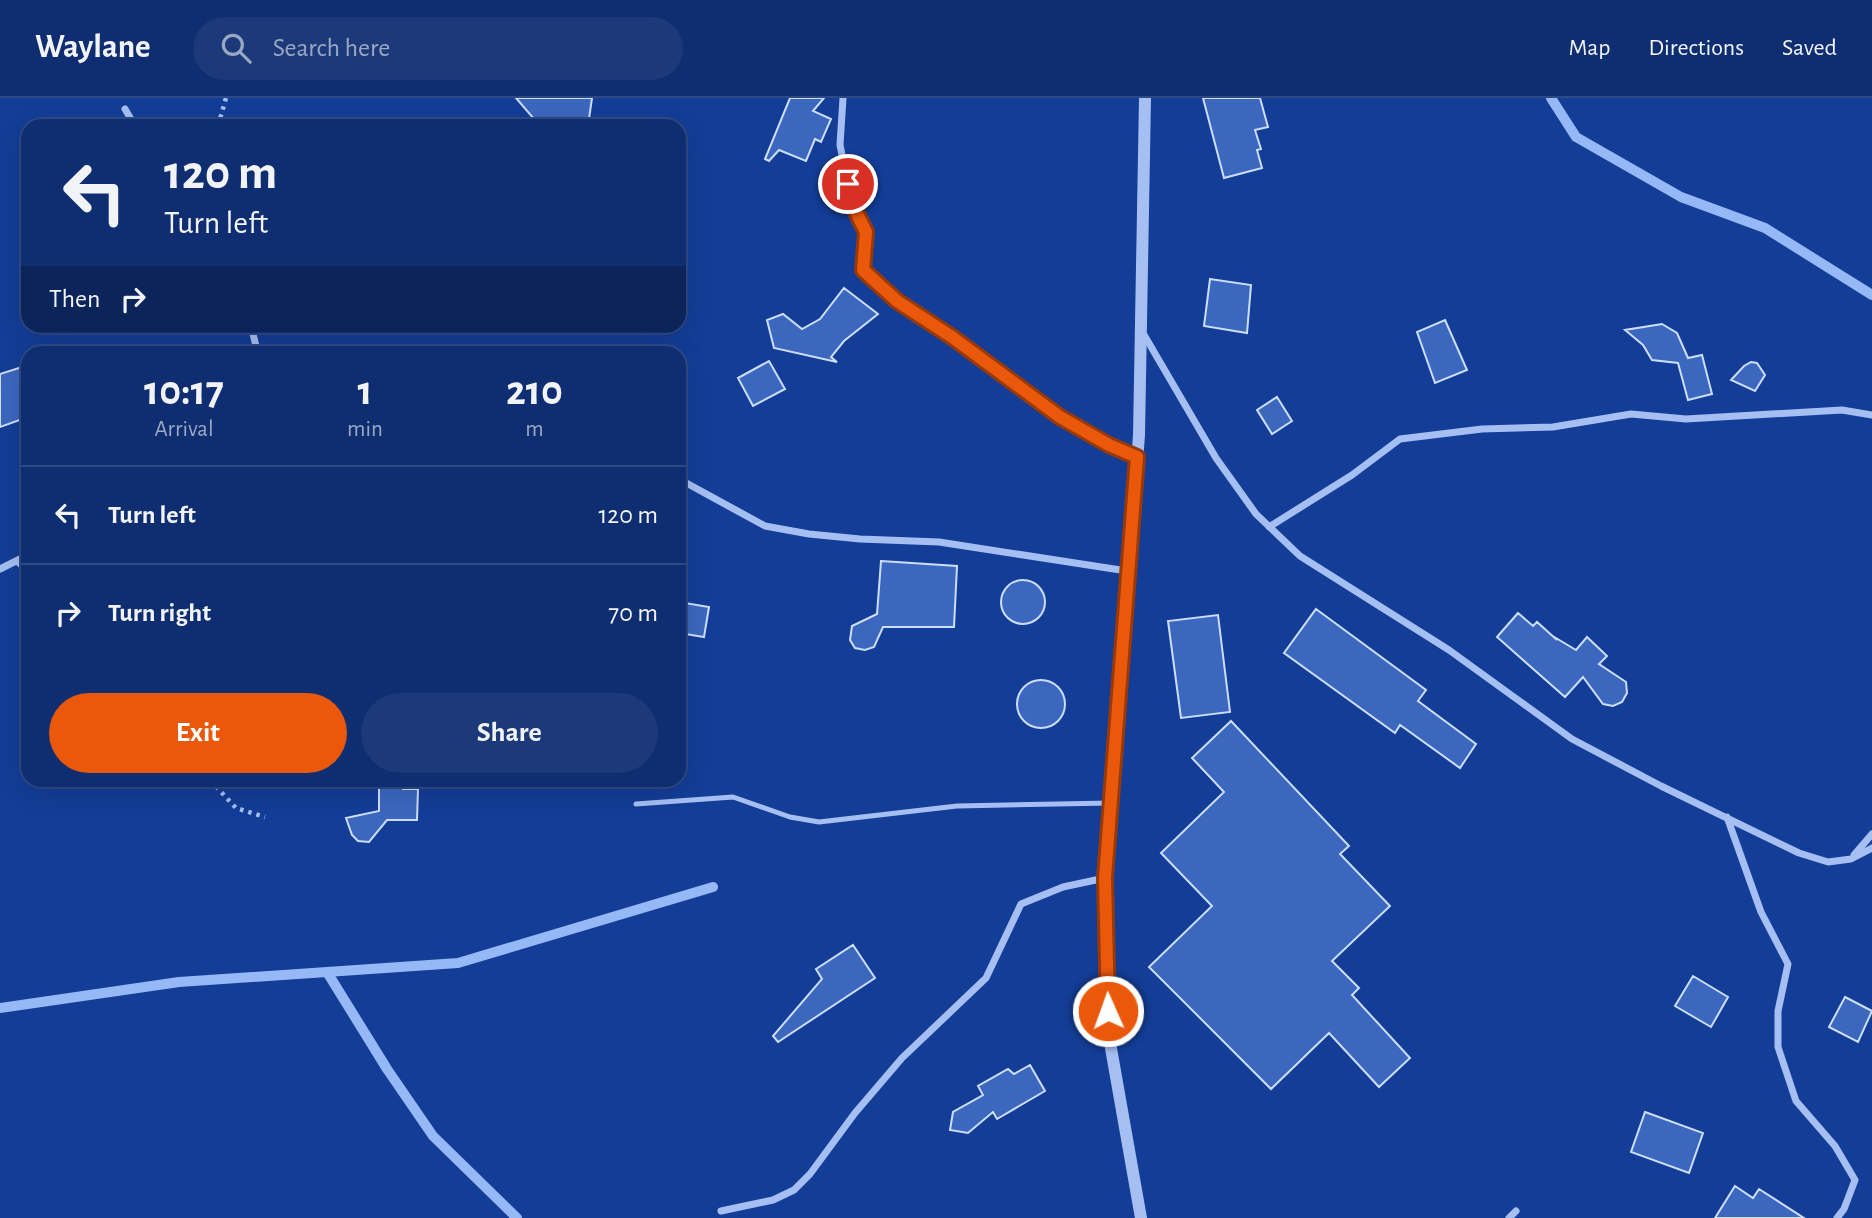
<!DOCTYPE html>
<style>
body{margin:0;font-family:"Alegreya Sans",sans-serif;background:#1c3a79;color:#f1f3f6;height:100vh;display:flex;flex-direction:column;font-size:26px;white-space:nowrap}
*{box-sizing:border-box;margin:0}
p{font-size:23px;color:#9ba8c3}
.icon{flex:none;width:38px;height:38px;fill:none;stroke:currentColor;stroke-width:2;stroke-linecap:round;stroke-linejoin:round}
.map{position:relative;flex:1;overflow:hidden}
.side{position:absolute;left:21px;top:248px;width:665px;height:441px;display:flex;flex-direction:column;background:#0e2e71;border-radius:21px;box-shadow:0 7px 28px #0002,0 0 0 2px #2e4a84}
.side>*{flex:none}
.guide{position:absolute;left:21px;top:21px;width:665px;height:214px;border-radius:21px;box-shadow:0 7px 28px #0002,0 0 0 2px #2e4a84;background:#0e2e71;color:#f1f3f6;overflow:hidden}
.pin{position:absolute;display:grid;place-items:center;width:60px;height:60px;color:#fff;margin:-30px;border:4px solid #fff;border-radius:50%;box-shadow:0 2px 7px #0007}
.me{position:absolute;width:77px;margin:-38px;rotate:358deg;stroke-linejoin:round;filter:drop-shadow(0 0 5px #0008)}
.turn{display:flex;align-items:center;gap:24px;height:147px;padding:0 28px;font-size:32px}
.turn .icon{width:91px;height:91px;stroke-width:2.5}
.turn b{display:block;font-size:49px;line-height:60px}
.then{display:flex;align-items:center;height:66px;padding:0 28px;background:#0003;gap:14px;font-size:26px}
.eta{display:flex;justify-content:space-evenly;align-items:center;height:119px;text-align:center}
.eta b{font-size:42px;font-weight:700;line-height:49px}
.action{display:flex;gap:14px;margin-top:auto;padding:14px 28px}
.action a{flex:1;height:80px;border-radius:42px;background:#ea580c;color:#fff;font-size:28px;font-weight:700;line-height:80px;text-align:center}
.action a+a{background:#1c3a79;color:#f1f3f6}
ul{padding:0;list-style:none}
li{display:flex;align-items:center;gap:21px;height:98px;padding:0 28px;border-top:2px solid #2e4a84}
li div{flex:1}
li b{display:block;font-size:26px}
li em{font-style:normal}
header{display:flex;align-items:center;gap:42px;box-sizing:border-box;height:98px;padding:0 35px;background:#0e2e71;border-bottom:2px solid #2e4a84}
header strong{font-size:33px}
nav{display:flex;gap:38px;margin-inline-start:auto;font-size:24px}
.search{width:490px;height:63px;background:#1c3a79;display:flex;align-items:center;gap:18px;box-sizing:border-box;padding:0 24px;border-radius:38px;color:#9ba8c3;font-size:26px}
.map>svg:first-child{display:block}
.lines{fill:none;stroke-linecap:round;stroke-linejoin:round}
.stream{stroke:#97b8f6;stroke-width:10}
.building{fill:#3c67bf;stroke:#cdddfd;stroke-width:2}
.path{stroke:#a5bff3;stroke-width:4.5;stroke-dasharray:3.5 5;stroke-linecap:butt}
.service{stroke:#a5bff3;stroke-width:5}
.minor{stroke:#a5bff3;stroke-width:7}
.tertiary{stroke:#a5bff3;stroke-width:12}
.route-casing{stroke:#983908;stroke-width:18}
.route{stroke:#ea580c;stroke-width:12}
</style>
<header>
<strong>Waylane</strong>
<div class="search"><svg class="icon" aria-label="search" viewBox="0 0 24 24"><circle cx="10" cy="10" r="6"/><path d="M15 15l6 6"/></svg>Search here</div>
<nav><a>Map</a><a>Directions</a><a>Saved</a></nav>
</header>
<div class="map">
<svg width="1872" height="1120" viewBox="0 0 1872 1120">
<rect width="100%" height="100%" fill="#133d97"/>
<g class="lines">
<!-- stream -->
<path class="stream" d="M1551,0L1576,39L1681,99L1765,130L1872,197
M327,874L387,971L433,1038L517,1120
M0,910L179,884L458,865L713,789"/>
</g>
<!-- building -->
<path class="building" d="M516,0H592L588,28H540Z
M790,0H824L813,13L831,21L821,44L815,41L806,63L779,52L769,63L765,61Z
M1203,0H1260L1268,29L1255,32L1261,51L1257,52L1262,70L1224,80Z
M1210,181L1251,187L1247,235L1204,228Z
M844,190L878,216L844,243L831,259L837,264L774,250L767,222L783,216L802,231L820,221Z
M1445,222L1467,272L1435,285L1417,234Z
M1662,226L1677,235L1688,260L1702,257L1712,296L1688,302L1678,265L1652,262L1643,247L1625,232Z
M769,263L785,291L753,308L738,280Z
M1751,264L1757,265L1765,277L1755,293L1731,282L1744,268Z
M28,267V319L0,329V276Z
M1277,299L1292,323L1272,336L1257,312Z
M881,463L957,468L954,529H883L874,549L865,552L855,550L850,542L852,528L877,516Z
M1001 504a22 22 0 1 1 44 0a22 22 0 1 1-44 0Z
M679,504L709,509L704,539L679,535Z
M1316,511L1426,592L1418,603L1476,646L1460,670L1400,627L1395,635L1284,555Z
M1518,515L1533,528L1537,524L1557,542L1556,540L1576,552L1587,539L1607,558L1599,566L1626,584L1627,595L1622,604L1613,608L1603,606L1583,579L1565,599L1497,539Z
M1218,517L1230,614L1181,620L1168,523Z
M1017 606a24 24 0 1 1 48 0a24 24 0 1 1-48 0Z
M1231,623L1349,748L1340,756L1390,808L1332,863L1359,890L1352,897L1410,960L1379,989L1329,935L1271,991L1149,869L1212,808L1161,755L1224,694L1192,660Z
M379,682H403V691H418L417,722H387L369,744L358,743L352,737L346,720L379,713Z
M853,847L875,880L778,944L773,938L822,881L816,871Z
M1693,878L1728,899L1711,929L1675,908Z
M1845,899L1872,913L1858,944L1829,929Z
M1030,967L1045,993L997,1021L993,1014L968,1035L950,1032L953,1014L983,997L978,988L1008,971L1014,976Z
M1645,1014L1703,1035L1689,1075L1631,1054Z
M1735,1088L1753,1100L1759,1091L1804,1120H1715Z"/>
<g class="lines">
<!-- path -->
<path class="path" d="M218,28L226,0
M210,682L236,710L265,719"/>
<!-- service -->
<path class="service" d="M636,706L733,699L790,719L819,724L957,708L1111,705"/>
<!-- minor -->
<path class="minor" d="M843,0L840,47L852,106L866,134L863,172C898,204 936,228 974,256C1027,294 1076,334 1137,359
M125,11L135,28
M251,228L258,256
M1143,235L1216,360L1256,416L1300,458L1449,552L1572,641L1661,688L1799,755L1828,764L1851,761L1872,750
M679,381L765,428L809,436L860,441L939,444L1127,473
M1269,429L1352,377L1400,341L1482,331L1553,329L1631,316L1686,321L1842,312L1872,317
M17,463L28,473
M0,471L28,457
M1727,719L1761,814L1788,866L1778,913V949L1796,1003L1835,1048L1855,1082L1844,1111L1837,1120
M1854,757L1872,736
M721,1113L773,1102L794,1092L810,1076L855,1015L902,960L986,880L1021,806L1063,789L1105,780
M1509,1120L1516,1113"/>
<!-- tertiary -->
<path class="tertiary" d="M1141,1120L1109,939L1104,808L1139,337L1145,0"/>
</g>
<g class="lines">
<defs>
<path id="route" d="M848,86L852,106L866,134L863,172L897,203L952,239L1060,319L1109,347L1137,359L1105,780L1108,913"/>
</defs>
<!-- route casing -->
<use href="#route" class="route-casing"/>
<!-- route -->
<use href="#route" class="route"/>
</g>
</svg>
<div class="pin" style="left:848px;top:86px;background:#d93025"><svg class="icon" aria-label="arrive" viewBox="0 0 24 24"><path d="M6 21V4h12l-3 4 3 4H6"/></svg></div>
<svg class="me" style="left:1108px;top:913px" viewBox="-20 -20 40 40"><circle r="17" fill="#ea580c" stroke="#fff" stroke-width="3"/><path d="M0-11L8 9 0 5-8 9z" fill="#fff"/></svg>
<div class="guide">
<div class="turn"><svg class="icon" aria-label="left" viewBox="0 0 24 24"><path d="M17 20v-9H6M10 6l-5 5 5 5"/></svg><div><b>120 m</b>Turn left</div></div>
<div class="then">Then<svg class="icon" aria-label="right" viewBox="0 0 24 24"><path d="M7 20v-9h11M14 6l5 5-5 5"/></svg></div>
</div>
<section class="side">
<div class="eta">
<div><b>10:17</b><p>Arrival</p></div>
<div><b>1</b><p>min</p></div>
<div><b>210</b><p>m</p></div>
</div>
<ul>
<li><svg class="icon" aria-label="left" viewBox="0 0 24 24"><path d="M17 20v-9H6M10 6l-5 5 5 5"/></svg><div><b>Turn left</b></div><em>120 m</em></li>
<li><svg class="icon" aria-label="right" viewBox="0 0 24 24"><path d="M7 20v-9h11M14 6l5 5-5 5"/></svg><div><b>Turn right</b></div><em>70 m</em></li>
</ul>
<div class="action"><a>Exit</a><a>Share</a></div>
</section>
</div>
